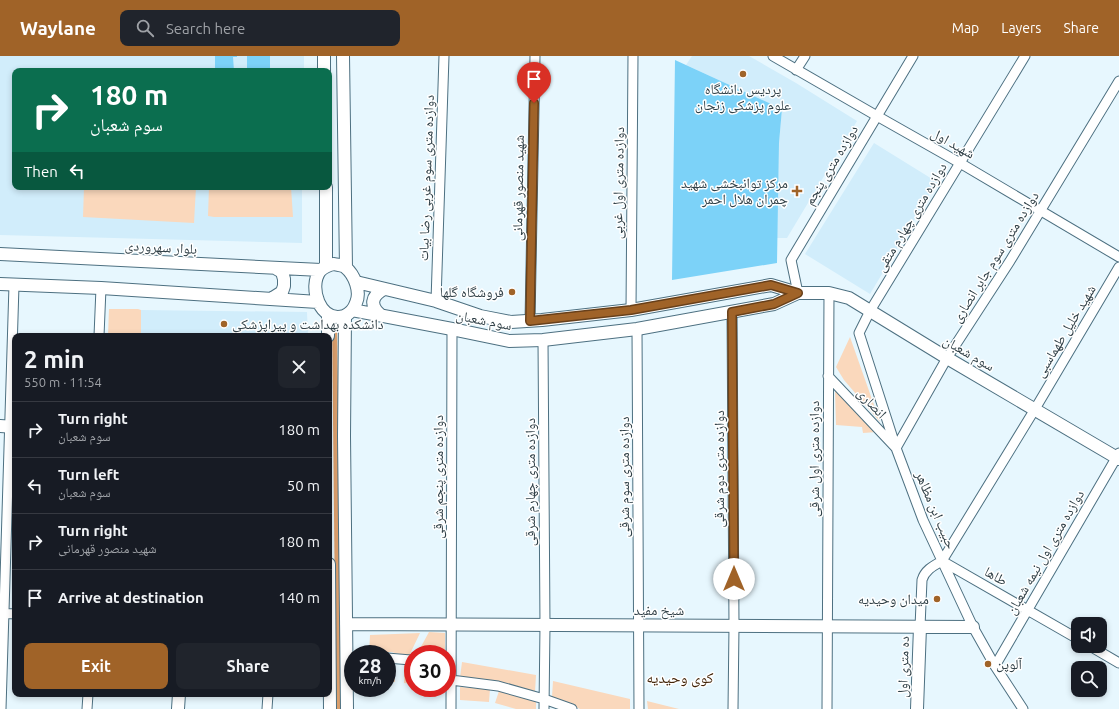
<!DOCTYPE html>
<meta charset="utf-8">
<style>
body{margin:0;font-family:Ubuntu,"Noto Naskh Arabic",sans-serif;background:#20242c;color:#f1f3f6;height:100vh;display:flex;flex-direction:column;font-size:15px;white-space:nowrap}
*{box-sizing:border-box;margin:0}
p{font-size:13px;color:#9ea1a6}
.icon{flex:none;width:22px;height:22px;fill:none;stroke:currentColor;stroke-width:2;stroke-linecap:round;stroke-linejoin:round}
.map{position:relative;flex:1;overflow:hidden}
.side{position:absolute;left:12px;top:277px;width:320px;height:364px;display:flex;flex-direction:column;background:#171b24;border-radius:8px;box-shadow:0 2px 6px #0003}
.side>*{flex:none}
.top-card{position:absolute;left:12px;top:12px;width:320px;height:122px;border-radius:8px;box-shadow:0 2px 6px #0003;background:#0b6e4f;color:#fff;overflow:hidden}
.fabs{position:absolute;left:1071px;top:561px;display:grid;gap:8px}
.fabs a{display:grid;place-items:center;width:36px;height:36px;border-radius:8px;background:#171b24;box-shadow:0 2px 6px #0003;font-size:20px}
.speed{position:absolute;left:344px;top:589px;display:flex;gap:8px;font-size:20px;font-weight:700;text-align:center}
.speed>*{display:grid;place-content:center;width:52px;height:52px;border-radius:50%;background:#171b24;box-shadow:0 2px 6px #0003;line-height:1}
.speed small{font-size:10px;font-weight:400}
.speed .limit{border:6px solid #d22;background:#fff;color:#111}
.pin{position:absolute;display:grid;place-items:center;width:34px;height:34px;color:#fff;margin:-41px -17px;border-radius:50% 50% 50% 0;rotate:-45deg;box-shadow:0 0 4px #0007}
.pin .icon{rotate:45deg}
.me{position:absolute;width:44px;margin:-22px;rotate:0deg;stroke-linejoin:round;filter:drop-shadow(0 0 3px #0008)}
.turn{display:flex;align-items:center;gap:14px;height:84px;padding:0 12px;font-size:18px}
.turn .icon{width:52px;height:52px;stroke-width:2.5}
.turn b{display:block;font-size:28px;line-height:34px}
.then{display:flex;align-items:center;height:38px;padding:0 12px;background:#0003;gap:8px;font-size:15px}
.round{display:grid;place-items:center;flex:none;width:42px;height:42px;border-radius:8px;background:#20242c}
.headline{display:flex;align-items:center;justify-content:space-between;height:68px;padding:0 12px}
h1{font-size:24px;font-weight:700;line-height:30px}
.cta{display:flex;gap:8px;margin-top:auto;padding:8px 12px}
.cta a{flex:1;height:46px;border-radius:8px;background:#a06328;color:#fff;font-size:16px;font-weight:700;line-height:46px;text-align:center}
.cta a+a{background:#20242c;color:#f1f3f6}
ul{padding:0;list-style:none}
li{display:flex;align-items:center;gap:12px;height:56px;padding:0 12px;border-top:1px solid #363941}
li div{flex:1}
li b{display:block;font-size:15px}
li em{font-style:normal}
header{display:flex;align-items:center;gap:24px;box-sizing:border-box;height:56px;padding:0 20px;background:#a06328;color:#fff}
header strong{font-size:19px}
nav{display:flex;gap:22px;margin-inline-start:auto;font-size:14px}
.search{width:280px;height:36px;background:#20242c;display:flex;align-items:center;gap:10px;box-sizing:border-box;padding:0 14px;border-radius:8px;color:#9ea1a6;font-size:15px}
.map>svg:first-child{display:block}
.built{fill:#d1edfb}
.green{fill:#fad8bc}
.forest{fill:#dc9f6c}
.building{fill:#7cd2f8}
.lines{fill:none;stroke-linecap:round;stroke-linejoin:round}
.street-casing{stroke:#4d7081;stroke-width:11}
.secondary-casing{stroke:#4d7081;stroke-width:14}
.street{stroke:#fff;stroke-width:9}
.secondary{stroke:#fff;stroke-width:12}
.route-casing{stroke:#68401a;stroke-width:10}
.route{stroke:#a06328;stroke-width:7}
.poi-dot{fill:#a06328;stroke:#fff;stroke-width:1.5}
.labels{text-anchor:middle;stroke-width:3;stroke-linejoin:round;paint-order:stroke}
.poi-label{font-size:14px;fill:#304047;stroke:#fff;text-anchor:end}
.street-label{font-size:14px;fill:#304047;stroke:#fff}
.neighbourhood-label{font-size:15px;fill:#422408;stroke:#fff}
</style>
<header>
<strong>Waylane</strong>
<div class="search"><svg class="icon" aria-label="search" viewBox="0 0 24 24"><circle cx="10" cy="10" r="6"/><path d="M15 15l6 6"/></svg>Search here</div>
<nav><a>Map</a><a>Layers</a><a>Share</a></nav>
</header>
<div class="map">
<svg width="1119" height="653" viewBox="0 0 1119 653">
<rect width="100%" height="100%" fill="#e7f7fe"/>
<!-- built -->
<path class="built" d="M0,0H304V15H15V131H302V187L0,179Z
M692,0H749L796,27L857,65L787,182H777L779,87L782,53L686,9Z
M874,87L937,126L870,238L805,198Z
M141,254L307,256L308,280H141Z"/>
<!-- green -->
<path class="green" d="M84,131H196L194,167L83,161Z
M209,131H291L293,161H214L208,160Z
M109,253H138L141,254V280H108Z
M850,281L880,366L844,324L836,311Z
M835,334L877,376L863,377L862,371L836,369Z
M429,576L445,577V598H417Z
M420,577L409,600L391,596L369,598L370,579Z
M387,606L394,607L395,626L387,625Z
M462,606L536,619L535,636L498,626L460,622Z
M404,607L413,611V628L404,627Z
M553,625L630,643V653H580L552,641Z
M460,631L490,633L489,646L460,644Z
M499,635L536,643V653H516L495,647Z
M647,645L679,653H648Z"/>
<!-- forest -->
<path class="forest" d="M332,262L337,263L342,653H336Z"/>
<!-- building -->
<path class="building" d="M215,0H237V1H233L234,15H215Z
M247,0H270V15H247Z
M675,4L782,53L779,87L777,207L672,224Z"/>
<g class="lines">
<defs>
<path id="street" d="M773,0L877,60L960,107L1119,201
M796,14L805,0
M798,237L791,204L913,0
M436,245L444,0
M631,254L633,0
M732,256L734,570L733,653
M530,265L535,0
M637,273L639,653
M99,280L101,232
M543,284L545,569L544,653
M828,320L896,392L947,302L1010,205L1119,25
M942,505L1078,583
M0,557L15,558
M920,571L922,524C925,514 933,510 942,505L1035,353L1119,211
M1090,590L1119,607
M387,602L411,604L413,605
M995,610L1119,397
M447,622L451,624L498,630L544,643L572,653
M1,653L14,229
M87,653L88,638
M267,653L268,638
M451,653L452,273
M827,653L829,237
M1023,653L995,610L973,571L923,464L896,392L859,277L870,255L1025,0"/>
<path id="secondary" d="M324,0V15
M343,0L346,212
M326,131V210
M0,198L321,214
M334,208C338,209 342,209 345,211C355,219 361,236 356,247C354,253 349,258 344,260C320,267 308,231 320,215C324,211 329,209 334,208Z
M356,226L436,245L480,260L511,266L542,264L631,254L771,229L798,237H829L849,242L947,302L1119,403
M0,228L101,232L318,246
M271,243L282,236L284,230V223L282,216L275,212
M352,254L452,273L509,285L543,284L637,273L774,248L798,237
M345,260L344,380L347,653
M382,260C369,250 371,240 384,233
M328,280V259
M0,370L15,371
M329,508L330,653
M346,568L973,571
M178,653L179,638
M917,653L920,571"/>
</defs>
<!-- street casing -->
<use href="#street" class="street-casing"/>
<!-- secondary casing -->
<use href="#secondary" class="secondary-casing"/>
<!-- street -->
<use href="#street" class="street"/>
<!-- secondary -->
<use href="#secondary" class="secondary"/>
</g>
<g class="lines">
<defs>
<path id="route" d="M534,47L530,265L631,254L771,229L798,237L774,248L732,256L734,523"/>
</defs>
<!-- route casing -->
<use href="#route" class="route-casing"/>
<!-- route -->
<use href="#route" class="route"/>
</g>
<!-- markers -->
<g class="poi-dot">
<circle cx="743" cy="18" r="4"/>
<path d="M795 129h4v4h4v4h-4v4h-4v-4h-4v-4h4z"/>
<circle cx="512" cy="236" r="4"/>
<circle cx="224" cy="268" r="4"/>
<circle cx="937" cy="543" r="4"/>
<circle cx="988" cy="608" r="4"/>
</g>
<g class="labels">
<!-- poi labels -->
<g class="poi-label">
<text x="743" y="38" text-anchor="middle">پردیس دانشگاه<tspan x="743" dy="16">علوم پزشکى زنجان</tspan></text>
<text x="788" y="132">مرکز توانبخشی شهید<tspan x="788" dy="16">چمران هلال احمر</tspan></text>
<text x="504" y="241">فروشگاه گلها</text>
<text x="232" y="273" text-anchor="start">دانشکده بهداشت و پیراپزشکی</text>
<text x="929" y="548">میدان وحیدیه</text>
<text x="996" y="613" text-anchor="start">آلوپن</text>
</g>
<!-- street labels -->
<g class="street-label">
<text transform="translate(953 87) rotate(29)" y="5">شهید اول</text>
<text transform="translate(831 109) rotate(-59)" y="5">دوازده متری پنجم</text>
<text transform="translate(426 122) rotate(-88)" y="5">دوازده متری سوم غربی رضا بیات</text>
<text transform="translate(618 127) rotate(-89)" y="5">دوازده متری اول غربی</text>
<text transform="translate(518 132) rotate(-89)" y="5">شهید منصور قهرمانی</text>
<text transform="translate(911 161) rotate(-59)" y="5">دوازده متری چهارم متقی</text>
<text transform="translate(161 191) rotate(3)" y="5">بلوار سهروردی</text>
<text transform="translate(995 201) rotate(-58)" y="5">دوازده متری سوم جابر انصاری</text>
<text transform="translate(484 264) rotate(11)" y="5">سوم شعبان</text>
<text transform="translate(1065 275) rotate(-59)" y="5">شهید خلیل طهماسبی</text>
<text transform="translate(969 297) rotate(30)" y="5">سوم شعبان</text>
<text transform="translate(872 347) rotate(47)" y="5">انصاری</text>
<text transform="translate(814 403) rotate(-90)" y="5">دوازده متری اول شرقی</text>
<text transform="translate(719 413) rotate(-90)" y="5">دوازده متری دوم شرقی</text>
<text transform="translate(438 421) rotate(-90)" y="5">دوازده متری پنجم شرقی</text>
<text transform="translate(624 421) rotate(-90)" y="5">دوازده متری سوم شرقی</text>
<text transform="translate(530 426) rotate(-90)" y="5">دوازده متری چهارم شرقی</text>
<text transform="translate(936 454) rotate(67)" y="5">حبیب ابن مظاهر</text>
<text transform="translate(1045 496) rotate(-60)" y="5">دوازده متری اول نیمه شعبان</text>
<text transform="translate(996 520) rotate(30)" y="5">طاها</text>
<text x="659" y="559">شیخ مفید</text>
<text transform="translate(903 611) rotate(-88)" y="5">ده متری اول</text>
</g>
<!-- neighbourhood labels -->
<g class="neighbourhood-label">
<text x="680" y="627">کوی وحیدیه</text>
</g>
</g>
</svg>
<div class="fabs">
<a><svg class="icon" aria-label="sound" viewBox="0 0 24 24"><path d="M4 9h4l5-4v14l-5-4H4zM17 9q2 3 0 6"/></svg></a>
<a><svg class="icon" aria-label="search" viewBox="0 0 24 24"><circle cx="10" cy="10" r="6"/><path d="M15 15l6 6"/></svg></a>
</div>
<div class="speed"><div>28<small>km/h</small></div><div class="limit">30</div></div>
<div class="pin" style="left:534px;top:47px;background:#d93025"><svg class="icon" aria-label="arrive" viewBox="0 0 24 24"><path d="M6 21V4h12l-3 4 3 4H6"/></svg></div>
<svg class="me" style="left:734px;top:523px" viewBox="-20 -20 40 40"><circle r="19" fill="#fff"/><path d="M0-13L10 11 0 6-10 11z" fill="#a06328"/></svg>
<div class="top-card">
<div class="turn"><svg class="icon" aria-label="right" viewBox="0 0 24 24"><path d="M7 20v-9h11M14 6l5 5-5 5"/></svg><div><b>180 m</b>سوم شعبان</div></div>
<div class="then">Then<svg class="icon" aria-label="left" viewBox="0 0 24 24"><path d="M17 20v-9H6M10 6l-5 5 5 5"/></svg></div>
</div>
<section class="side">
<div class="headline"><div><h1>2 min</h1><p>550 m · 11:54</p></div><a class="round"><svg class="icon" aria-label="close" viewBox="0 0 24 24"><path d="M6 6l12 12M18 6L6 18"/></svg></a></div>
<ul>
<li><svg class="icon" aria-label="right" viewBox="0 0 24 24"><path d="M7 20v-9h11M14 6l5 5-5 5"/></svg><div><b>Turn right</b><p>سوم شعبان</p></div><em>180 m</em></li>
<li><svg class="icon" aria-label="left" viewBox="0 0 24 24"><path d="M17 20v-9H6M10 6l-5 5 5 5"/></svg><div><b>Turn left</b><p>سوم شعبان</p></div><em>50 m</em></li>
<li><svg class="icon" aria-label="right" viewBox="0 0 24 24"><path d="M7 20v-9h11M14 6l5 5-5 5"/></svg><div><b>Turn right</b><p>شهید منصور قهرمانی</p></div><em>180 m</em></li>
<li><svg class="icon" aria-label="arrive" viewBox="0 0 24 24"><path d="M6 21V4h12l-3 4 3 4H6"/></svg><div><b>Arrive at destination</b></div><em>140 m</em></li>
</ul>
<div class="cta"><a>Exit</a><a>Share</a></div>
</section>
</div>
